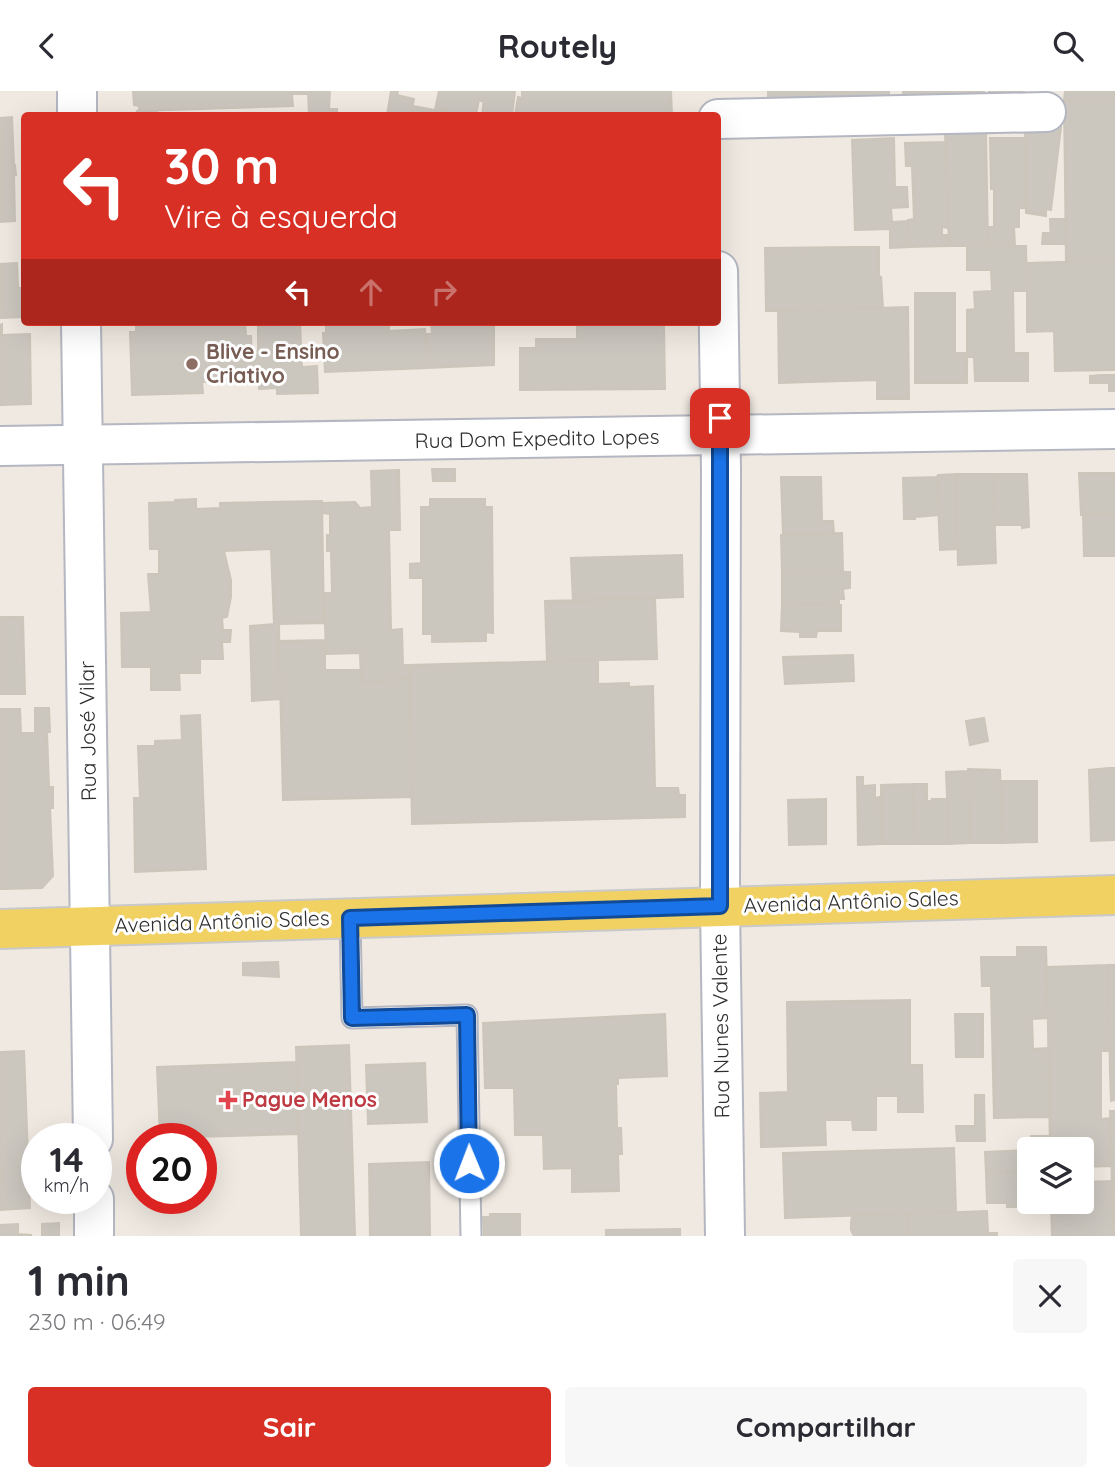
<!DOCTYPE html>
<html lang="pt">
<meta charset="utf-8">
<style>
body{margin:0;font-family:Quicksand,sans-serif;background:#f7f7f7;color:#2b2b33;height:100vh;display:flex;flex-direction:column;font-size:26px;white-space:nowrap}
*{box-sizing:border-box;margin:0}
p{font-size:23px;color:#7c7c81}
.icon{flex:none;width:38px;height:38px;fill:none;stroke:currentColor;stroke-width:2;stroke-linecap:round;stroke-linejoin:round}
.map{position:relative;height:1145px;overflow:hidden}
.drawer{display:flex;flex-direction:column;background:#fff;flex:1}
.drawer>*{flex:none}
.guide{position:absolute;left:21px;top:21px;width:700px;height:214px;border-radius:7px;box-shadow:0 7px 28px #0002;background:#d93025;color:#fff;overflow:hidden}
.buttons{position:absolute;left:1017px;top:1046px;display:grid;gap:14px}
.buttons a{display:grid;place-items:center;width:77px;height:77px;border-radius:7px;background:#fff;box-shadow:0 7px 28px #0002;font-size:35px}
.speed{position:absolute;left:21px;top:1032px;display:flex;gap:14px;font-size:35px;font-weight:700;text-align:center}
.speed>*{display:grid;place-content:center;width:91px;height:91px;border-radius:50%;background:#fff;box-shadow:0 7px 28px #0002;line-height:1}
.speed small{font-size:18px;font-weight:400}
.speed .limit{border:10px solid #d22;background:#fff;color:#111}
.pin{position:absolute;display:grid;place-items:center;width:60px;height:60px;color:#fff;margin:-30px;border-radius:14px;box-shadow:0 4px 10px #0006}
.me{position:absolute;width:77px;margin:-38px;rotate:359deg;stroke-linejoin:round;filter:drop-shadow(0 0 5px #0008)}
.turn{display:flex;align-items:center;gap:24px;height:147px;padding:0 28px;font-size:32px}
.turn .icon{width:91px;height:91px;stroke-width:2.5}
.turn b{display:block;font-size:49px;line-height:60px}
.lanes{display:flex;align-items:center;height:66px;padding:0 28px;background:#0003;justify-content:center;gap:35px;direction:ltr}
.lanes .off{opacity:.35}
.round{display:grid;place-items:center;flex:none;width:74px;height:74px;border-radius:7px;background:#f7f7f7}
.overview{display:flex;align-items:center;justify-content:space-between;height:119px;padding:0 28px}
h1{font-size:42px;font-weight:700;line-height:52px}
.cta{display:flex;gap:14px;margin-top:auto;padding:14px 28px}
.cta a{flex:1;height:80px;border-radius:7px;background:#d93025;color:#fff;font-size:28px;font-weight:700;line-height:80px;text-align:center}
.cta a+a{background:#f7f7f7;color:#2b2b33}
header{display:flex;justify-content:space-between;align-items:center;height:91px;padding:0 28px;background:#fff;font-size:32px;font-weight:700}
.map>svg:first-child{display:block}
.building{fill:#cbc7bf;stroke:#cbc5ba;stroke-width:2}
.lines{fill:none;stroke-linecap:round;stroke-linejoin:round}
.lane-casing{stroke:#b4b7c1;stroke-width:23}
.street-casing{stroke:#b4b7c1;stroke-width:42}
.secondary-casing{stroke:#b4b7c1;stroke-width:42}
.primary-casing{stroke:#c9c9c9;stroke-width:42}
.lane{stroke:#fff;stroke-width:19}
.street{stroke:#fff;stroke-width:38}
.secondary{stroke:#fff;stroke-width:38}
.primary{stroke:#f2d163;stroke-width:38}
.route-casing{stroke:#114b97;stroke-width:18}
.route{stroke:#1a73e8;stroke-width:12}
.education-dot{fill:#8d6e63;stroke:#fff;stroke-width:2.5}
.health-dot{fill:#e0444e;stroke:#fff;stroke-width:2.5}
.labels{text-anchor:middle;stroke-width:6;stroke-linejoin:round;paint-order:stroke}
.education-label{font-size:21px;font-weight:bold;fill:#785e54;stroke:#fff;text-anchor:start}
.street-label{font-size:21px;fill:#2e2e2e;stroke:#fff}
.health-label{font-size:21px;font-weight:bold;fill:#be3a42;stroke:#fff;text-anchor:start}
</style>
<header><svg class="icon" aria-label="back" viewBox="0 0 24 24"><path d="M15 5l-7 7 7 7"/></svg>Routely<svg class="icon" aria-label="search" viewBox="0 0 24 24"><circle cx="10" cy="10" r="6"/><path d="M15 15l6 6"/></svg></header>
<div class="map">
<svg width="1115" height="1145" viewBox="0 0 1115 1145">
<rect width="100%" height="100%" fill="#efe9e1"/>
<!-- building -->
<path class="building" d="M133,0H308V3H292L293,15L139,20V15L134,14Z
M308,0H330L329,18H337V24H309Z
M391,0H398L397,4L414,8L411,24H387Z
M439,0H485L484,11L479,9L476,23L482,24H465L435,19Z
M485,0H515L512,24H482Z
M522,0H671L672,24H515L518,6L522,7Z
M768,0H848L849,12L768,8Z
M848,0H889V5L849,7Z
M903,0H943L944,3L903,5Z
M943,0H984V2L944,3Z
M989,0H1024V2L989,3Z
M1065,0H1115V9H1064Z
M1064,9H1115V170L1066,171Z
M413,15L435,19V24H411Z
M137,20H158V24H138Z
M12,26L14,74H15L16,84H14L15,130L0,131V27Z
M1025,36H1061L1051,119L1046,118V125L1026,122Z
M986,41L988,155H949L945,42Z
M894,47L895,96H907L908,116L891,117L892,131L908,130L910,156L890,157V138L855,139L852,49Z
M990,47H1025L1027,117H1019V136H1014L1015,155H988V136H994V98H991Z
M945,51L948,137L942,136V144H948L949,155L910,156L908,129L914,128L912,75H906L905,52Z
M1050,128H1065L1066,153H1051Z
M1043,142H1051V153H1042Z
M967,155H1026L1027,200H1013L1014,262H1028V290H975L974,266H967V219L975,218L974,201L992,200L991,179H967Z
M856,156H879V185L881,186L883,217L766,220L765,157Z
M1095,170H1115V279L1055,280L1054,240L1027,241V172Z
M17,172L18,197H24V226L0,227V173Z
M915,202H955V262H967V292H915Z
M908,216L909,308H877V289L779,292L778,220Z
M136,231H245L246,245H251L253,289L202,291L203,302L132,304L130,241H136Z
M277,231H300L302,276L317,275L318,302L277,303V297L259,298L258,286H253L252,260L258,261V235L277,234Z
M326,231H389V240L425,238L427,277L325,281L323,242H326Z
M431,231H494V274L427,277L426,243H432Z
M2,233V244L30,243L31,313L0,314V234Z
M577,233H664L665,298L520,299V257H536V248H577Z
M1100,284H1115V300H1109V292H1090V285Z
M432,378H455V390H433Z
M399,379L400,439H389L391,539L402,538L403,574H409V588L361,591L360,562L326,563L324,502H332L331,460H327V444H330V423L323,422L322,412L355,411L360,417L372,416L371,380Z
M1079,382H1114L1115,423L1081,424Z
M956,383H993L996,472L958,474Z
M956,383L957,458L940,459L937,386L938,384Z
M993,383H1027L1029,436L1022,437V434H995Z
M781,386H821L822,430H833L834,443L783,444Z
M937,386L939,424L915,426V428H904L903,387Z
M196,408V418L220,417V412L322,410L324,532L279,533L280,608L252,610L250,535L274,533L271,458L224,460L231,489V506L227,526L222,527L223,539H231L230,551H222L223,568H200V582H179L180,599H151V576H122L121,522L151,521L148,483H159V458H150L149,412L175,411V409Z
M430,408H485V416H492L493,542L486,541V550L432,551V543H423V487H410V473L421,472V416H430Z
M1083,423H1115V465H1084Z
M842,442L843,481H782L781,444Z
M682,464L683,506L573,510L571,467Z
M782,481H850V497L843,498L844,508H839V514L782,513Z
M655,507L657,568L547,570L545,510Z
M782,513L841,514V540H817L816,546H800V541L781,540Z
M0,526H23L25,603H0Z
M325,549V579H360L361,591L409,588L411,706L283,709L279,550Z
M853,564L854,590L785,593L783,566Z
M598,569V593L629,592V596L653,595L655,697H678L679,704H685V726L412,733L409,574Z
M35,617H49L50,641H47L49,696H53V717H50L53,785L42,797L0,798V618H20L21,642H35Z
M200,624L206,778L135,781L134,707H140L138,655H155V650L182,649L181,625Z
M984,627L988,650L970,654L966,630Z
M1109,677H1115V749L1091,750L1089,679Z
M968,678L1000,679L1002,752H969Z
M968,680L969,752L949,753L946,681Z
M857,686H863V695L875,694V707L880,706L881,753L858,754Z
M1000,690H1037V751L1002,752Z
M913,693L914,753H881V694Z
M913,693H927V710H933L932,708H947L949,753H914Z
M826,708V753L789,754L788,709Z
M1017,856H1046L1048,927L1032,928L1033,958L1048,957L1049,1026L994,1027L991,895H982L981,866H1017Z
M278,871L279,886L243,884V872Z
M1108,874H1115V981H1110Z
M1108,874L1110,960H1101V1028L1111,1027V1075L1082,1076V1059H1050L1047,876Z
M910,909V974H922L923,1021H898V1005H876V1039H853L852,1029H825L826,1054L761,1056L760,1002L788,1001L787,911Z
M665,923L667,985L618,987V993H616L617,1037H621L622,1063H618L619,1100L572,1101V1077L544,1078L543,1044H515L514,997H485L483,932Z
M955,923H983V966H956Z
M349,954L355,1145H301L296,956Z
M24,960L30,1117L0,1119V961Z
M296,971L298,1043L160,1047L157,976Z
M425,972L427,1031L368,1033L366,974Z
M1110,981H1115V1009L1111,1010Z
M975,1004H984L985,1050H957L956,1035H975Z
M1110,1020H1115V1043H1111Z
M1111,1043H1115V1104H1112Z
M1031,1045H1050V1059H1032Z
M954,1057L956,1121L785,1127L783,1062Z
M1029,1059V1081L986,1082L985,1061Z
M429,1071L430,1145H370L369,1073Z
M1029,1081V1111H1018V1116H1007V1112H987L986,1082Z
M1112,1090L1113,1145H1052L1051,1111H1082V1091Z
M1112,1104H1115V1145H1113Z
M987,1120L988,1142H997V1145L908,1144L907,1123Z
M490,1123H520V1145H484L483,1126H490Z
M907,1123L908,1145H854L851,1139V1132L852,1124Z
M59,1132V1145H42V1133Z
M18,1133V1143L31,1144V1145H0V1134Z
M680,1138V1145H606V1139Z"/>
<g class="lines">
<defs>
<path id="lane" d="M350,827L352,927L467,924L471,1145"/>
<path id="street" d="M77,0V24
M718,28L1046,21
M718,180L721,380L720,815
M81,231L93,1048
M94,1108V1145"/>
<path id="secondary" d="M0,355L1115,338
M720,815L725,1145"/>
<path id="primary" d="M0,838L1115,804"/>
</defs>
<!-- lane casing -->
<use href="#lane" class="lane-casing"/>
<!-- street casing -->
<use href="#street" class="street-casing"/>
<!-- secondary casing -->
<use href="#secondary" class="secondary-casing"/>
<!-- primary casing -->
<use href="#primary" class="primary-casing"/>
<!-- lane -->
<use href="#lane" class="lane"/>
<!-- street -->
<use href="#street" class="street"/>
<!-- secondary -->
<use href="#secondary" class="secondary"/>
<!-- primary -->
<use href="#primary" class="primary"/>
</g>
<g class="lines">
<defs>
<path id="route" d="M469,1072L467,924L352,927L350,827L720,815V327"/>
</defs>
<!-- route casing -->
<use href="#route" class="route-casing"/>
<!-- route -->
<use href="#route" class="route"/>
</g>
<!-- markers -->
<circle class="education-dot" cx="192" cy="273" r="7"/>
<path class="health-dot" d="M224.5 998.5h7v7h7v7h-7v7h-7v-7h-7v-7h7z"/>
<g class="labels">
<!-- education labels -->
<g class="education-label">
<text x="206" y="268">Blive - Ensino<tspan x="206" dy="24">Criativo</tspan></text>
</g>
<!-- street labels -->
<g class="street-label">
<text transform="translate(537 348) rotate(-1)" y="7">Rua Dom Expedito Lopes</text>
<text transform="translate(88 640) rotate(-91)" y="7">Rua José Vilar</text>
<text transform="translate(851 811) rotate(-2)" y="7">Avenida Antônio Sales</text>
<text transform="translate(222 831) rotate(-2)" y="7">Avenida Antônio Sales</text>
<text transform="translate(721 935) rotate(-91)" y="7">Rua Nunes Valente</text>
</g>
<!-- health labels -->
<g class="health-label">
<text x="242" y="1016">Pague Menos</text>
</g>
</g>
</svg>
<div class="buttons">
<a><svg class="icon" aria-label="layers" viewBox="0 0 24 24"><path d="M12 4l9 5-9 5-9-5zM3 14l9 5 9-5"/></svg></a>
</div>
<div class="speed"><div>14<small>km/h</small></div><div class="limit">20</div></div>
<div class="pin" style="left:720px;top:327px;background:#d93025"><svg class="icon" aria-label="arrive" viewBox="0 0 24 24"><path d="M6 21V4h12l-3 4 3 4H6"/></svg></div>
<svg class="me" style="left:469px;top:1072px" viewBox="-20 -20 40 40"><circle r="17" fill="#1a73e8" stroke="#fff" stroke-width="3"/><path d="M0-11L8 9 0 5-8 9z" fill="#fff"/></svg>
<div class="guide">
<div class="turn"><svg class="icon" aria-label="left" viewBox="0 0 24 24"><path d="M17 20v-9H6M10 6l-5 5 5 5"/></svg><div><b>30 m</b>Vire à esquerda</div></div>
<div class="lanes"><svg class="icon" aria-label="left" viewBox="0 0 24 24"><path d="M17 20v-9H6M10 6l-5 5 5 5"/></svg><svg class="icon off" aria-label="ahead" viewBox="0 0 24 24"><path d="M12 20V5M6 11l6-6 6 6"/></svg><svg class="icon off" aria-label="right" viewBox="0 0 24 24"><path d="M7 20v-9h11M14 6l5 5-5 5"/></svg></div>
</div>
</div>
<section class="drawer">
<div class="overview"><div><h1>1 min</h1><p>230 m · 06:49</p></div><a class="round"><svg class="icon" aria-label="close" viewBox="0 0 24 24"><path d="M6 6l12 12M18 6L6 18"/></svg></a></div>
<div class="cta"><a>Sair</a><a>Compartilhar</a></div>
</section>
